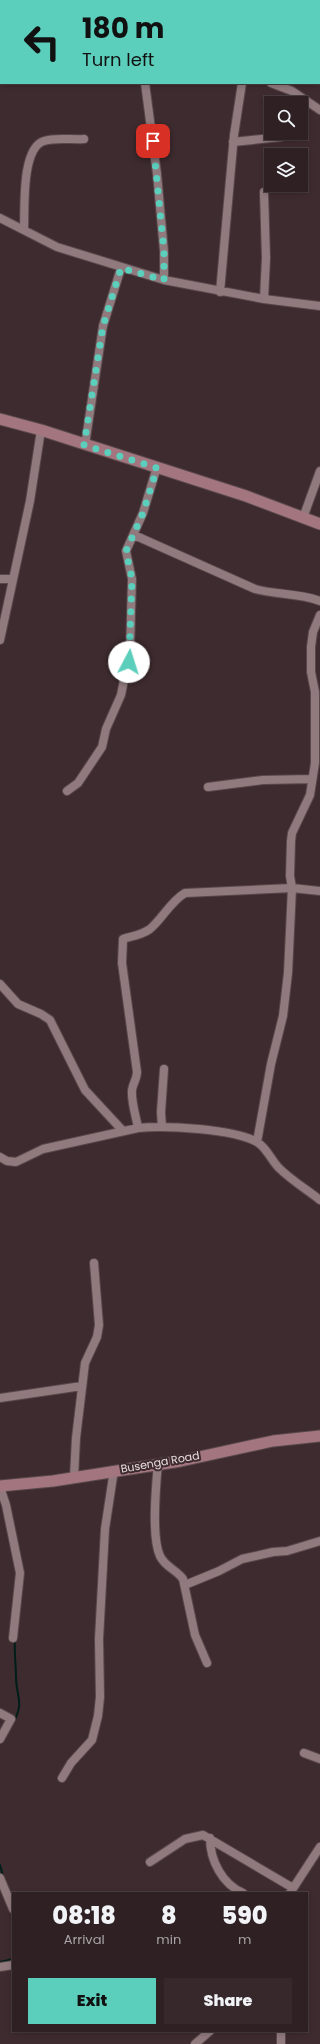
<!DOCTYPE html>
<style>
body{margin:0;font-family:Poppins,sans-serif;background:#36282b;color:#f1f3f6;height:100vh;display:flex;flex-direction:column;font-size:15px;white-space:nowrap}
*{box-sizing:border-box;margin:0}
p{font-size:13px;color:#a7a3a6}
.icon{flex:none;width:22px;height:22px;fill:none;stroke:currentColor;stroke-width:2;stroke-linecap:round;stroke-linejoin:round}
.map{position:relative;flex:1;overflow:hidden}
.sheet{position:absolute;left:12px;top:1892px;width:296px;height:140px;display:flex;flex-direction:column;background:#2e2023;border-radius:0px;box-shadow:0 2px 6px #0003,0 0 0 1px #493e41}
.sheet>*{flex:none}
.hud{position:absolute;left:0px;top:0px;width:320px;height:84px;box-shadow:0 2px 6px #0003,0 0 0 1px #493e41;background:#5bcebc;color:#111;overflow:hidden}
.buttons{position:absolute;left:264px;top:96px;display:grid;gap:8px}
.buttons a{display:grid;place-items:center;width:44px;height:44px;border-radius:0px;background:#2e2023;box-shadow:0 2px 6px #0003,0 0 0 1px #493e41;font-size:20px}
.pin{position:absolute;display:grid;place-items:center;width:34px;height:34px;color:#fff;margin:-17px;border-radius:8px;box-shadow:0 2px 6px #0006}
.me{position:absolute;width:44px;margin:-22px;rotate:5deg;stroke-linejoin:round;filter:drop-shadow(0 0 3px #0008)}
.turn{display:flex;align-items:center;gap:14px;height:84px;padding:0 16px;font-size:18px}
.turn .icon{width:52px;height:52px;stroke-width:2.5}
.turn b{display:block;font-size:28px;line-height:34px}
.eta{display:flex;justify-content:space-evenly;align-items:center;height:68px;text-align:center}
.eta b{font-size:24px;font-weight:800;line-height:28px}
.button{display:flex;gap:8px;margin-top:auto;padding:8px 16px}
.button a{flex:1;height:46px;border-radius:0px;background:#5bcebc;color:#111;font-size:16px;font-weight:800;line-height:46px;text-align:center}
.button a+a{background:#36282b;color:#f1f3f6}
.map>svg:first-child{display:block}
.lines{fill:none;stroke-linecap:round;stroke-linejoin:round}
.stream{stroke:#001e19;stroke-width:2}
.street-casing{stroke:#58484b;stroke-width:10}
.secondary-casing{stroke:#58484b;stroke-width:13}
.street{stroke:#917a7e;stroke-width:8}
.secondary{stroke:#a3757f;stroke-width:11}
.route{stroke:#5bcebc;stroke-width:7;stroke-dasharray:0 12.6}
.labels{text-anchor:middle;stroke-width:4;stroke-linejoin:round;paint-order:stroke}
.street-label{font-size:11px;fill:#e9dcde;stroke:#3e2b2f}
</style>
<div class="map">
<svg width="320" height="2044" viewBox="0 0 320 2044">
<rect width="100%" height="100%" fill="#3e2b2f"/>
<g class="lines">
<!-- stream -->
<path class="stream" d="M19,1549L23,1570
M13,1723C25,1702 16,1697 16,1677C16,1665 14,1652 15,1639
M0,1865L3,1876
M0,1962L13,1959"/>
<defs>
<path id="street" d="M47,0L48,1
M208,1V0
M319,33H320
M0,74L1,73
M145,83L157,174L164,251V280
M271,83L292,91L320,110
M233,142L281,137
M264,192L266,258L264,299
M0,218L57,247L164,280L264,299L320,306
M24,229C25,209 21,148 44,141C56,137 71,140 84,139
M220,292L234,135L242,83
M85,445L103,326L121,268
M303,518L320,471
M134,535L255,589C276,595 299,593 320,601
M0,579H13
M0,640L30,501L41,430
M208,787L263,780L312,779
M67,791L78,783L102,747L106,729L121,695L130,650L132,579L126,551L143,513L157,467
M0,984L18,1004L41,1014L50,1020L85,1090L123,1131
M162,1127L161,1112L164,1069
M138,1128C136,1116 131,1102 132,1090C133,1083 137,1079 137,1072L122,963L123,939C132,936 142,935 150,929C163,918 170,902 185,893L292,888L320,891
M257,1142L271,1064L283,1016L288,973L292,888L290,876L291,841L292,833L310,795L315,763V692L311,672V647L313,632L320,615
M0,1157L7,1161L16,1162L43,1149L138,1128C165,1125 234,1129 257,1142C267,1148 271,1160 279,1168C291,1180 306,1189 320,1200
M0,1398L82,1386
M158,1463C156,1485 151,1537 160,1556C165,1567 177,1570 183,1579L195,1635L207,1663
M74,1477L76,1438L85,1363L97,1337L99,1325L94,1263
M0,1487L6,1505L20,1573L13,1638
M185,1585L219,1571L242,1559L273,1552L287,1551L320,1541
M0,1713L11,1719L0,1739
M304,1753L320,1759
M62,1778L71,1763L92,1740L98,1716L100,1697L99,1639L105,1529L114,1470
M210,1838C210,1860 222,1884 243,1893
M150,1862L185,1839L203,1835L293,1888
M0,1878L13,1909
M290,1893L320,1847
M0,1967L13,1965
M281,2031V2044
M195,2044L210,2031"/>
<path id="secondary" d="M0,419L41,430L246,496L320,524
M0,1486L53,1481L181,1461L273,1441L320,1436"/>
</defs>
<!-- street casing -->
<use href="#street" class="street-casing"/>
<!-- secondary casing -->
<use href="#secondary" class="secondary-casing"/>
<!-- street -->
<use href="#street" class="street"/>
<!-- secondary -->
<use href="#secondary" class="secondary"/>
</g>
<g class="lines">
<!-- route -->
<path class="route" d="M129,662L132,579L126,551L143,513L157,468L84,445L103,326L121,268L164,280V251L153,141"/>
</g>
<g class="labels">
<!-- street labels -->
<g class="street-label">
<text transform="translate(160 1462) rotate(-10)" y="4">Busenga Road</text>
</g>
</g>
</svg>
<div class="buttons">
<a><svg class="icon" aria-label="search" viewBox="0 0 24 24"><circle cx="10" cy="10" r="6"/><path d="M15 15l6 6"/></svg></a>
<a><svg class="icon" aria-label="layers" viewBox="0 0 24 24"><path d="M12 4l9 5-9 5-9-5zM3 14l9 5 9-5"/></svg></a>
</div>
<div class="pin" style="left:153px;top:141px;background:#d93025"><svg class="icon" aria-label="arrive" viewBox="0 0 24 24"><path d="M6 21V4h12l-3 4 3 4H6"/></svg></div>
<svg class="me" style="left:129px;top:662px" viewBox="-20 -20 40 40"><circle r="19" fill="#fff"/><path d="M0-13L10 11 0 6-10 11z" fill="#5bcebc"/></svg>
<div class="hud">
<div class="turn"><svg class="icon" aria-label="left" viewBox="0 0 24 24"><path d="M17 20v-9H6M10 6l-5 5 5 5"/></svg><div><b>180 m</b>Turn left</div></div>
</div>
<section class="sheet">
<div class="eta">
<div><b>08:18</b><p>Arrival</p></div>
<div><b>8</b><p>min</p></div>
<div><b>590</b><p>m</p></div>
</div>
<div class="button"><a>Exit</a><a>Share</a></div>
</section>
</div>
